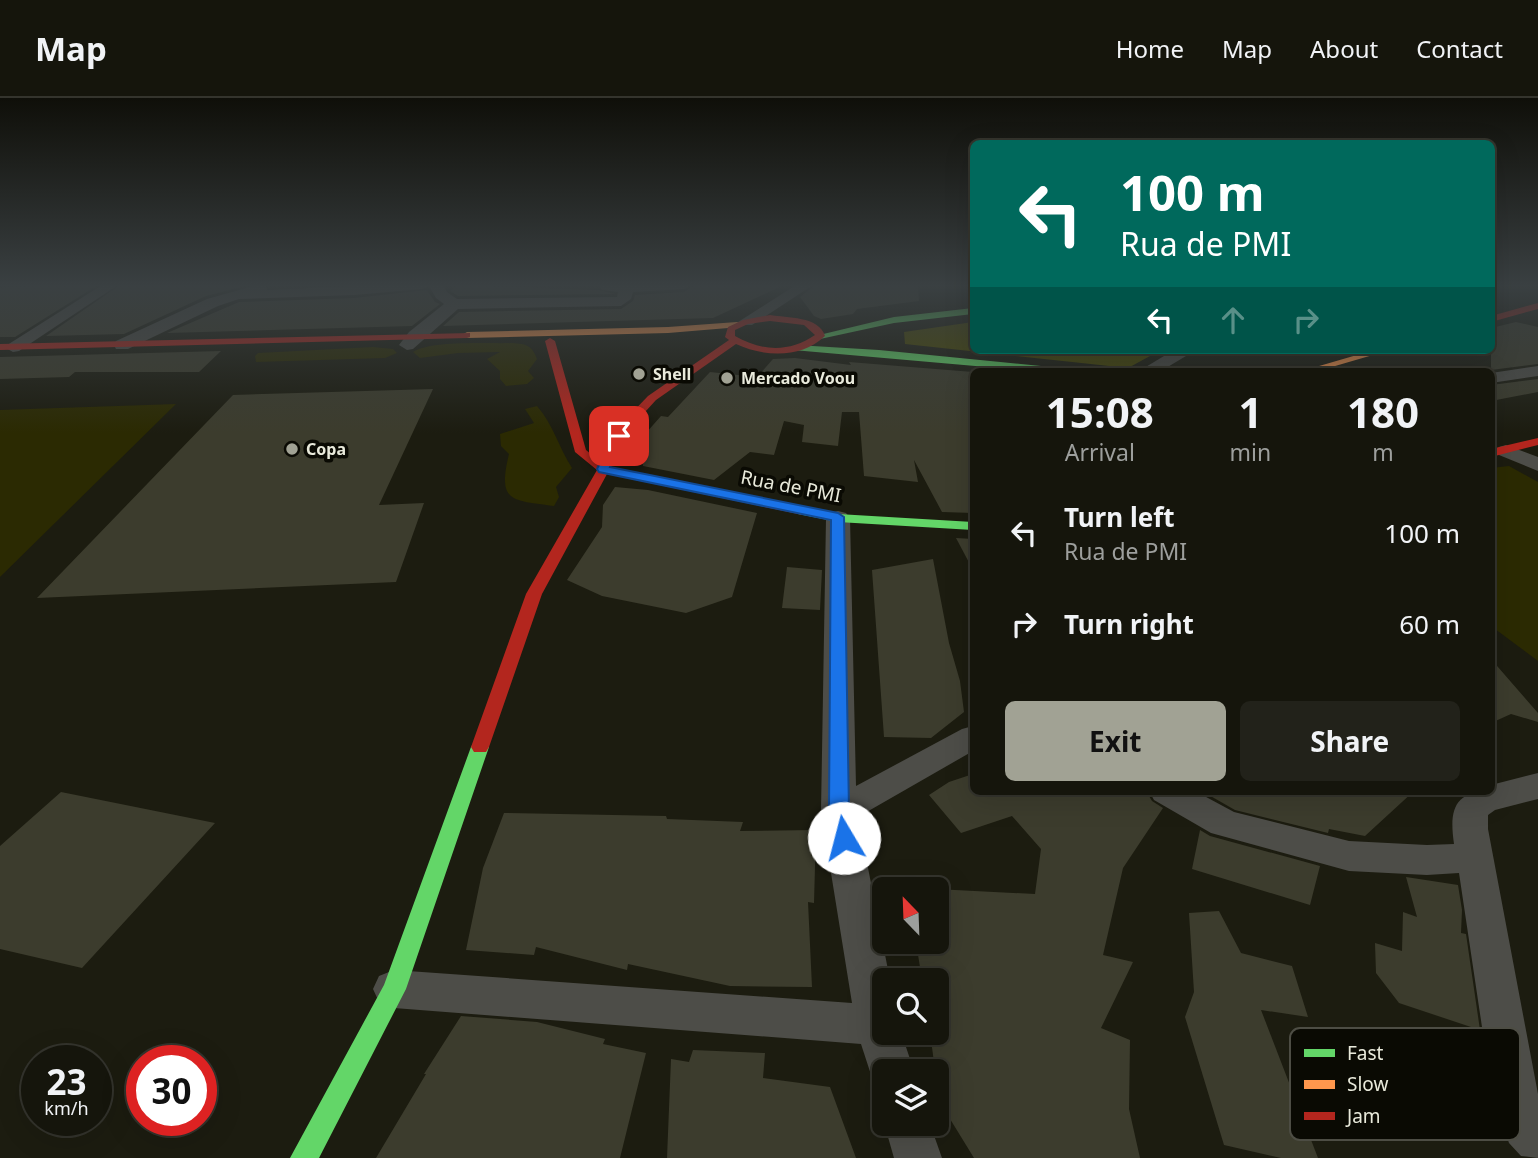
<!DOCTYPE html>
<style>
body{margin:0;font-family:"Noto Sans",sans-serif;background:#22221a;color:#f1f3f6;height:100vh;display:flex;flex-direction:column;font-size:26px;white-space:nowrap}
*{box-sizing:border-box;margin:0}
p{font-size:23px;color:#9d9f9d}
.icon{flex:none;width:38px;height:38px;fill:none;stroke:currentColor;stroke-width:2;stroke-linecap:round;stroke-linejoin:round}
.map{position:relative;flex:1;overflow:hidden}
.drawer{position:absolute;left:970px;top:270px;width:525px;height:427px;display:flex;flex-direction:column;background:#15150c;border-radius:10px;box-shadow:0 7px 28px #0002,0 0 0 2px #34342d}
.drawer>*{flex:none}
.top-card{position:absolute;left:970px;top:42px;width:525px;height:214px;border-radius:10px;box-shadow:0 7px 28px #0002,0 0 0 2px #34342d;background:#00695c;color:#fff;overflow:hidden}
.needle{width:46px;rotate:337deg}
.fabs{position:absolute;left:872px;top:779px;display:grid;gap:14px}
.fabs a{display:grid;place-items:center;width:77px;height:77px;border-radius:10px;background:#15150c;box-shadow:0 7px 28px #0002,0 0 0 2px #34342d;font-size:35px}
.speed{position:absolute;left:21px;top:947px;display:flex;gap:14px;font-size:35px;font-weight:700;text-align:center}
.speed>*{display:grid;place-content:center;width:91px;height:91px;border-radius:50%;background:#15150c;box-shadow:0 7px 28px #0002,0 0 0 2px #34342d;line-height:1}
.speed small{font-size:18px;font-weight:400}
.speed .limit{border:10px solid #d22;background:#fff;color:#111}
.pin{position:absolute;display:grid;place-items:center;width:60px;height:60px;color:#fff;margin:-30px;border-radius:14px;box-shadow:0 4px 10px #0006}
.me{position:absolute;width:77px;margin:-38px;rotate:352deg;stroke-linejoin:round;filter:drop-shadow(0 0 5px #0008)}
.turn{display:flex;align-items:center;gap:24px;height:147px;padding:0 35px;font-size:32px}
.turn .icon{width:91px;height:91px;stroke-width:2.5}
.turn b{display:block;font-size:49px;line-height:60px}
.lanes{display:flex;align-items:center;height:66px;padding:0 35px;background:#0003;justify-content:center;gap:35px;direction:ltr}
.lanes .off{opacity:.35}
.eta{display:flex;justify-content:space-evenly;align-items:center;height:119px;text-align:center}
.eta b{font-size:42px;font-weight:700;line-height:49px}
.action{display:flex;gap:14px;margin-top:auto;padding:14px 35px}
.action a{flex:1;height:80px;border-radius:10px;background:#a1a294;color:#111;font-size:28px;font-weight:700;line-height:80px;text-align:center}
.action a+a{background:#22221a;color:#f1f3f6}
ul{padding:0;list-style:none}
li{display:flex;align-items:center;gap:21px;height:91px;padding:0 35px}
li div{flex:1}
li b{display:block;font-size:26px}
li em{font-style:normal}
header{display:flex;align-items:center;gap:42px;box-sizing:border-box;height:98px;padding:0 35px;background:#15150c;border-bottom:2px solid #34342d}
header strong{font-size:33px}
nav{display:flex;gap:38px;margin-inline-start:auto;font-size:24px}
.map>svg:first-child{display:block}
.green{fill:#2b2a02}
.water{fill:#4b4a01}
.building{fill:#3c3c2d}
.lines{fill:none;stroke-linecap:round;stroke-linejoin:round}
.street{fill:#4d4d48;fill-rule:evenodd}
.fast{fill:#63d668;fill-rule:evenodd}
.slow{fill:#ff974d;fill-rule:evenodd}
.jam{fill:#b3261e;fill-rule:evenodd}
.route{fill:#1a73e8;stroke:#114b97;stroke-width:2}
.poi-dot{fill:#a1a294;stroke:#0a0a03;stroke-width:2.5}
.labels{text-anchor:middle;stroke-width:7;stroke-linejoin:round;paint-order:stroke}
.far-poi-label{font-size:16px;font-weight:bold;fill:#e9eadb;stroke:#0a0a03;text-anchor:start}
.street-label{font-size:19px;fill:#e9eadb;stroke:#0a0a03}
.key{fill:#0a0a03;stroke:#4d4d44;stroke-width:2}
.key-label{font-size:19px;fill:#e9eadb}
</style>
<header>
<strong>Map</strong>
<nav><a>Home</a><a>Map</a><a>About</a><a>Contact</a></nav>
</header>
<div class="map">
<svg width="1538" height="1060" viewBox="0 0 1538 1060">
<rect width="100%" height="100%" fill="#1c1c10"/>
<!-- green -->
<path class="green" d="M513,245C526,246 532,247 537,261L528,273L534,280L527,286L506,288L500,281V273L487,261L500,254L458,255L420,260L413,254C432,242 488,246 513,245Z
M373,249L393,251L397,255L385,260L256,264L255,258L258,255Z
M176,306L0,479V312Z
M537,308C553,326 559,350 572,370L556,389L559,399L554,408C512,402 497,405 509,356L501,348L500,336L534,325L525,311Z
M1509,368L1538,384V563L1491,528V370Z"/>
<!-- water -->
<path class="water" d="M973,224V252H1161L1128,270L905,246L904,234Z"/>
<!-- building -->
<path class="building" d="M46,187H98L15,239H0V190Z
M120,187H249L206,198L124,236L46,238Z
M458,187L599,192L615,196L458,198L450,193Z
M714,187H784L713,220L443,228L459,214L621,211L633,203L635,197L684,194L693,188Z
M815,187H918L919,203L857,211L853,216L821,221L814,218L800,199Z
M427,192L435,204L440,206L412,228L167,235L239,204L354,200Z
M1516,224L1538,229V266L1491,272V230Z
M221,253L199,274H75L69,279L0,281V259Z
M795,260L851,267L849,264L973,274V415L942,414L914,362L918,384L864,378L859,314H842L838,348L802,344L804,327L784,323L774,357L750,354L714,382L643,368L638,344L661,318L668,319L710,274L757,279L773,261Z
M1538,281V294L1491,303V287Z
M433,291L379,407L424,405L396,484L37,500L233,297Z
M615,389L648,392L757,415L732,499L686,515L602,498L567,482L602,429L603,407Z
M956,440L973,441V472Z
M933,461L949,545L960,583L964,614L931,640L884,639L872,472Z
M787,469L822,472L820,512L782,510Z
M1491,561L1538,615V624L1511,616L1491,625Z
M973,676V693H1146L1152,703L1163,710L1123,770L1103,857L1133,864L1101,930L1130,942L1129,1011L1140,1060H974L939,1003L930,934H936V882H922L916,844H936V791L1035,796L1041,751L1012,718L961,735L929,697L949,684Z
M1207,693H1414L1365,738L1329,731L1328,735L1235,712L1207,696Z
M61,694L215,725L82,870L0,851V748Z
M504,715L666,718L667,721L743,724L740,733L816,732L814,805L808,804L812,889L730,888L628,866L627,872L536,849L534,857L466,852L483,770Z
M1200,732L1210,738L1320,768L1310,807L1192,771Z
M1406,779L1458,787L1462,812L1461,835L1466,836L1480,932L1399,905L1376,875L1375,845L1402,853L1403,814L1417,819Z
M1219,813L1241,855L1292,868L1308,919L1261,912L1318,1060H1281L1224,1047L1185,919L1194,894L1189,815Z
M461,918L537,924L605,941L603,946L646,955L620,1060H376L426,976H424Z
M693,952L765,955L763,980L830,989L856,1060H667L671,961L689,964Z"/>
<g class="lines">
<!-- street -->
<path class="street" d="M102,187H118L19,253L13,254L4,249Z
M257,187H266L267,192L377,187H443L447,194L457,201L617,199L618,194L602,192L600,189L601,187H691L684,191L633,194L631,201L621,208L458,211L413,251L407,252L399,247L409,234L444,206L436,200L429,188L422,191L354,197L239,201L218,208L128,251H116L114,247L116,243L207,201Z
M796,187H813L752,227H740L738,224Z
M1174,252H1196L1161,273H1139Z
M1538,268V278L1491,285V275Z
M1506,347L1538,359V373L1499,357L1495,353L1499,349Z
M838,413L846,415L850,420L856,688L962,631L973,628V653L858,719L890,882H884V934H901L914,973H884V992L875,989L861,946L394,910L379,904L373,891L379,878L394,872L852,905L821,713L826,420L830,415Z
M1538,675V701L1495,712L1488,717V731L1538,996V1060L1521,1058L1509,1045L1492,996L1459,775L1427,777L1349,773L1211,735L1154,702L1149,693H1195L1234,714L1349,743L1427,747L1454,746C1449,712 1454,693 1491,693V687Z
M884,1025L930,1026L942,1060H894Z"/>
<!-- fast -->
<path class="fast" d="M973,210V216L894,225L820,241L815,238L894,219Z
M796,247L879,252L1061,270L1066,273H1031L793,252L791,250Z
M803,409L838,416L973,424V432L838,424L798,416V410Z
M480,643L486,644L489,649L406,891L319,1060H290L384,887L471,649L474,644Z"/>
<!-- slow -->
<path class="slow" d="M737,224L740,225V229L668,235L467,240L462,237L467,234L668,229Z
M1374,252H1390L1318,273H1302Z"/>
<!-- jam -->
<path class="jam" d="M1538,205V211L1491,224V218Z
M770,217C787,220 819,218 825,238C801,261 764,259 736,246L656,302L635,325L611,369L803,409L810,413L803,417L607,376L542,496L489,649L486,654H474L471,649L526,496L597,372L575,354L545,243L550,240L555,243L586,352L601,364L626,321L648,298L729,242L725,239L728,229L743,222ZM770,223L804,227L815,237C789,255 761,253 735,238V232L748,226Z
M470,235V239L467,240L0,252V246Z
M1538,340V347L1491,359V351Z"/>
</g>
<!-- sky -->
<linearGradient id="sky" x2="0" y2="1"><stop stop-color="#0f0f09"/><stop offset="0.56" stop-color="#3a4042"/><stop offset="1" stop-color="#3a4042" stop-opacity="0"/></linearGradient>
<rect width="1538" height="335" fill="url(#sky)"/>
<!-- route -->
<path class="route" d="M619,335L625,338L610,369L838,415L844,419L849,713L854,740L851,745L844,748L837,745L829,713L831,422L599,374L597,371L613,338Z"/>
<!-- markers -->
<g class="poi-dot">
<circle cx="639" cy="276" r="7"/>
<circle cx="727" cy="280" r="7"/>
<circle cx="292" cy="351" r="7"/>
</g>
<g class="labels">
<!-- far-poi labels -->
<g class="far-poi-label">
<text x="653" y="282">Shell</text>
<text x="741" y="286">Mercado Voou</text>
<text x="306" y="357">Copa</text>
</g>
<!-- street labels -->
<g class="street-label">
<text transform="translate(791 388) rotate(11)" y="7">Rua de PMI</text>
</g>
</g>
<!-- legend -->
<rect x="1290" y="930" width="230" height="112" rx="10" class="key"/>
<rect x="1304" y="951" width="31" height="8" fill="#63d668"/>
<rect x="1304" y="982" width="31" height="9" fill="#ff974d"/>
<rect x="1304" y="1014" width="31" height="8" fill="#b3261e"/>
<g class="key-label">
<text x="1347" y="962">Fast</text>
<text x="1347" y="993">Slow</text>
<text x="1347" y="1025">Jam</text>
</g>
</svg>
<div class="fabs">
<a><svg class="needle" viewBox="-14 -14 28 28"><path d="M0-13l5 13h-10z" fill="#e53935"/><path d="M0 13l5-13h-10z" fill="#9d9f9d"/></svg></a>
<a><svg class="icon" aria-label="search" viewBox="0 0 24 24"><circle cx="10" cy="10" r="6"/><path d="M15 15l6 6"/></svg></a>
<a><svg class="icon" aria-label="layers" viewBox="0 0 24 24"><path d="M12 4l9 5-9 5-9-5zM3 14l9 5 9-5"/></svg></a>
</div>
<div class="speed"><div>23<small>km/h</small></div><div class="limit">30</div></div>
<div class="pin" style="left:619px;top:338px;background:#d93025"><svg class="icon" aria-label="arrive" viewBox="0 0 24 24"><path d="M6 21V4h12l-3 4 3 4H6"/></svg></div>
<svg class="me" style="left:844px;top:740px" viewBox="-20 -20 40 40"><circle r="19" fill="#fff"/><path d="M0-13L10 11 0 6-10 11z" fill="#1a73e8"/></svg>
<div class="top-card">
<div class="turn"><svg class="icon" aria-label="left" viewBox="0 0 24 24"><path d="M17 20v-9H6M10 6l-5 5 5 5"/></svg><div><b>100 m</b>Rua de PMI</div></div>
<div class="lanes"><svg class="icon" aria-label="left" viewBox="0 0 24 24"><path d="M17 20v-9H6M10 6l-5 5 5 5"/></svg><svg class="icon off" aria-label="ahead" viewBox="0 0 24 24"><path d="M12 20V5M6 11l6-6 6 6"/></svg><svg class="icon off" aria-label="right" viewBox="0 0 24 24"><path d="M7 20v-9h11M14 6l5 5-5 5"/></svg></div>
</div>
<section class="drawer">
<div class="eta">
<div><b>15:08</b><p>Arrival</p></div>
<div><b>1</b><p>min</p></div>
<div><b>180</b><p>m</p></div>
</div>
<ul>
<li><svg class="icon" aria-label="left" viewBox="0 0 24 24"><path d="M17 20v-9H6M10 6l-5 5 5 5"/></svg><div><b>Turn left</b><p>Rua de PMI</p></div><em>100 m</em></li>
<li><svg class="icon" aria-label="right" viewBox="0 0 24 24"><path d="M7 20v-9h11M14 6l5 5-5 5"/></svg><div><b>Turn right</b></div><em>60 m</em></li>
</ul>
<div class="action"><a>Exit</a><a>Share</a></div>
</section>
</div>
